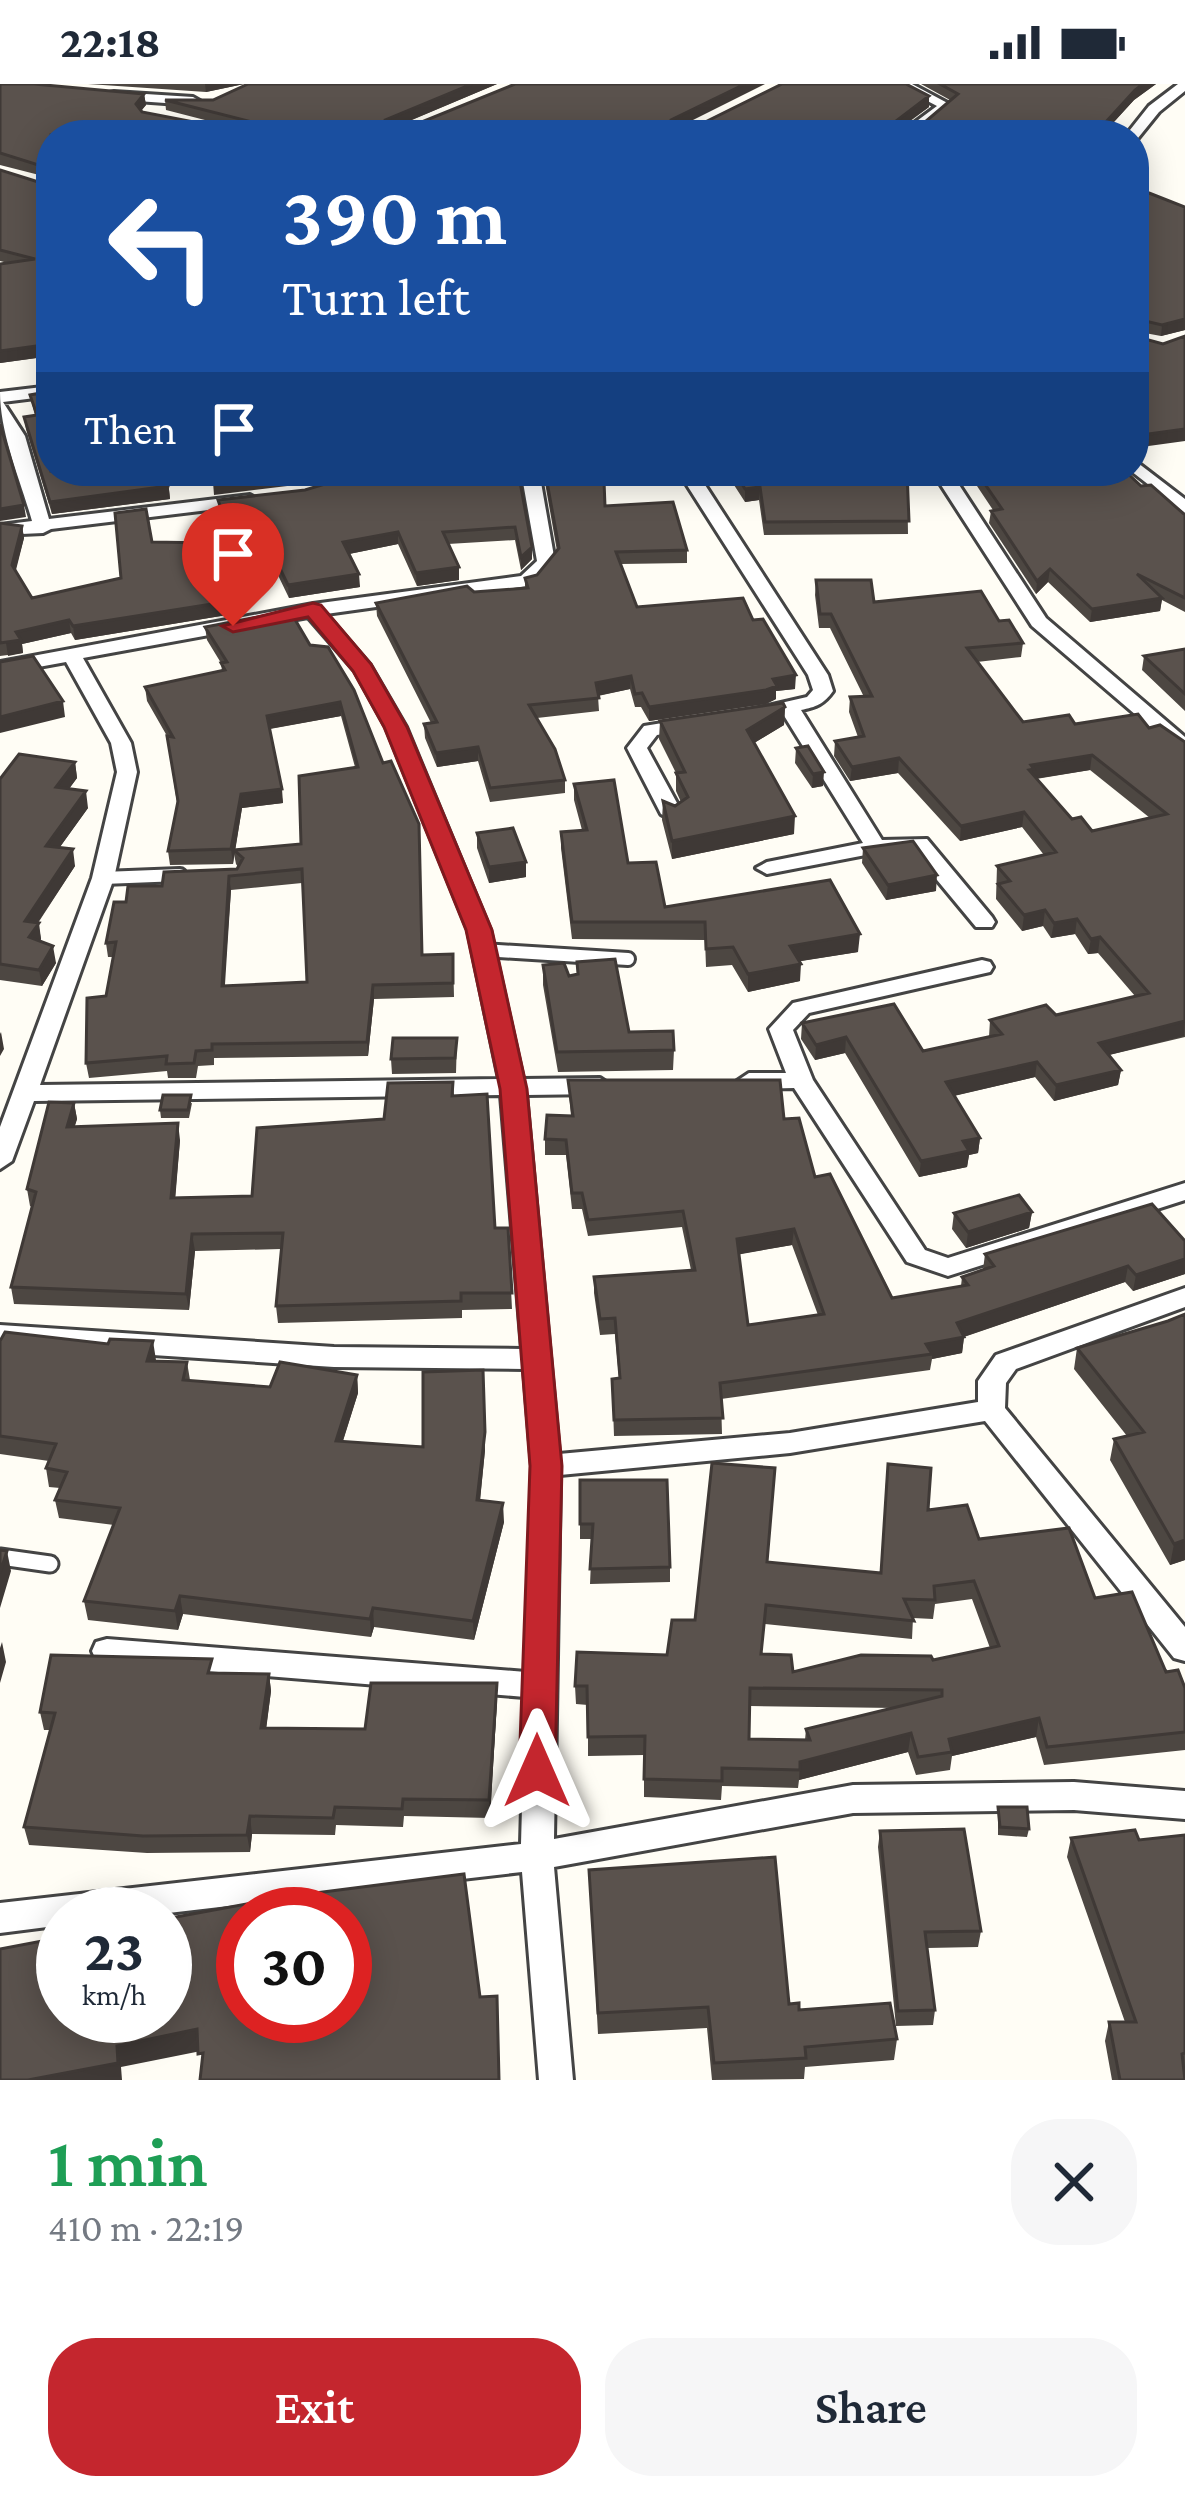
<!DOCTYPE html>
<meta charset="utf-8">
<style>
body{margin:0;font-family:"Crimson Pro",serif;background:#f6f6f7;color:#1f2937;height:100vh;display:flex;flex-direction:column;font-size:45px;white-space:nowrap}
*{box-sizing:border-box;margin:0}
p{font-size:39px;color:#747a83}
.icon{flex:none;width:66px;height:66px;fill:none;stroke:currentColor;stroke-width:2;stroke-linecap:round;stroke-linejoin:round}
.map{position:relative;height:1996px;overflow:hidden}
.panel{display:flex;flex-direction:column;background:#fff;flex:1}
.panel>*{flex:none}
.hud{position:absolute;left:36px;top:36px;width:1113px;height:366px;border-radius:48px;box-shadow:0 6px 30px #0003;background:#1a4fa0;color:#fff;overflow:hidden}
.speed{position:absolute;left:36px;top:1803px;display:flex;gap:24px;font-size:60px;font-weight:700;text-align:center}
.speed>*{display:grid;place-content:center;width:156px;height:156px;border-radius:50%;background:#fff;box-shadow:0 6px 30px #0003;line-height:1}
.speed small{font-size:30px;font-weight:400}
.speed .limit{border:18px solid #d22;background:#fff;color:#111}
.pin{position:absolute;display:grid;place-items:center;width:102px;height:102px;color:#fff;margin:-123px -51px;border-radius:50% 50% 50% 0;rotate:-45deg;box-shadow:0 0 12px #0007}
.pin .icon{rotate:45deg}
.me{position:absolute;width:132px;margin:-66px;rotate:0deg;stroke-linejoin:round;filter:drop-shadow(0 0 9px #0008)}
.turn{display:flex;align-items:center;gap:42px;height:252px;padding:0 48px;font-size:54px}
.turn .icon{width:156px;height:156px;stroke-width:2.5}
.turn b{display:block;font-size:84px;line-height:102px}
.then{display:flex;align-items:center;height:114px;padding:0 48px;background:#0003;gap:24px;font-size:45px}
.round{display:grid;place-items:center;flex:none;width:126px;height:126px;border-radius:48px;background:#f6f6f7}
.summary{display:flex;align-items:center;justify-content:space-between;height:204px;padding:0 48px}
h1{font-size:72px;font-weight:600;line-height:90px;color:#1e9e55}
.button{display:flex;gap:24px;margin-top:auto;padding:24px 48px}
.button a{flex:1;height:138px;border-radius:48px;background:#c4262e;color:#fff;font-size:48px;font-weight:600;line-height:138px;text-align:center}
.button a+a{background:#f6f6f7;color:#1f2937}
.status{display:flex;justify-content:space-between;align-items:center;height:84px;padding:0 60px;background:#fff;direction:ltr}
.status svg{height:33px;fill:currentColor}
.map>svg:first-child{display:block}
.lines{fill:none;stroke-linecap:round;stroke-linejoin:round}
.lane-far1-casing{stroke:#444;stroke-width:18}
.lane-casing{stroke:#444;stroke-width:21}
.street-casing{stroke:#444;stroke-width:6}
.lane-far1{stroke:#fff;stroke-width:12}
.lane{stroke:#fff;stroke-width:15}
.street{fill:#fff;fill-rule:evenodd}
.wall{fill:#4d4742;fill-rule:evenodd}
.shaded-wall{fill:#3f3936}
.building{fill:#5a524d;stroke:#3f3936;stroke-width:3;fill-rule:evenodd}
.route{fill:#c4262e;stroke:#7f191e;stroke-width:3}
</style>
<div class="status"><b>22:18</b><svg viewBox="0 0 49 12"><path d="M0 12V9h3v3zM5 12V6h3v6zM10 12V3h3v9zM15 12V0h3v12zM26 1h20v11H26zM47 4h2v5h-2z"/></svg></div>
<div class="map">
<svg width="1185" height="1996" viewBox="0 0 1185 1996">
<rect width="100%" height="100%" fill="#fffdf5"/>
<g class="lines">
<defs>
<path id="lane-far1" d="M103,794L180,791
M483,866L628,875"/>
<path id="lane" d="M0,1473L50,1480"/>
<path id="street" d="M895,0H912L953,22L914,51H898L937,22Z
M1178,0H1185V7L1159,28L1138,54L1126,51L1149,22Z
M114,8L193,13L200,17L193,21L109,15V9Z
M51,302V312L3,318L25,352L49,435L250,411L259,416L250,421L51,445L43,449L0,451V441L32,437C20,395 0,350 0,308Z
M1134,376L1185,415V429L1131,387H1134Z
M521,387H539L555,478L534,501L326,530L370,581L406,643L490,846L523,995L600,994L612,1002L600,1010L526,1011L559,1370L790,1349L978,1318V1297L996,1271L1185,1204V1223L1016,1285L1006,1299L1005,1324L1185,1543V1577L1174,1574L985,1337L790,1369L560,1391L554,1755L853,1701L1074,1698L1185,1707V1735L1074,1726L853,1729L554,1783L573,1996H539L522,1788L160,1830H63V1841L0,1849V1819L521,1760L525,1613L107,1579L96,1576L92,1567L96,1558L107,1555L526,1588L532,1382L524,1285L334,1283L0,1261V1241L334,1263L522,1265L501,1011L34,1017L12,1077L0,1085V1043L92,794L117,688L111,659L66,578L0,590V578L313,520L521,492L537,477ZM308,533L355,587L386,643L468,846L499,995L40,1001L114,794L137,688L131,659L83,574Z
M678,387H696L828,591L833,607C824,620 816,623 801,626L882,756L927,755L992,833L995,838L992,843H976L913,767L876,769L767,790L756,784L767,778L863,759L783,630L757,636L747,630L750,626L807,613L813,606L808,591Z
M932,387H950L1046,534L1185,653V669L1178,667L1032,542Z
M693,634L700,636V644L657,651L647,664L683,730L672,736L661,730L627,664L644,642Z
M982,876L990,878L993,883L990,888L809,929L793,946L813,996L925,1166L948,1174L1185,1099V1116L948,1192L907,1178L794,1004L749,1005L737,997L749,989H786L769,945L793,919Z"/>
</defs>
<!-- lane-far1 casing -->
<use href="#lane-far1" class="lane-far1-casing"/>
<!-- lane casing -->
<use href="#lane" class="lane-casing"/>
<!-- street casing -->
<use href="#street" class="street-casing"/>
<!-- lane-far1 -->
<use href="#lane-far1" class="lane-far1"/>
<!-- lane -->
<use href="#lane" class="lane"/>
<!-- street -->
<use href="#street" class="street"/>
</g>
<!-- wall -->
<path class="wall" d="M0,0L144,10L146,21L141,26L142,28L230,45L236,44L166,26L165,16H213L248,0H497L393,44H693L929,23L901,44H918L950,16L921,0H1156L1134,16L1102,51H51V94L0,81Z
M88,0H244L206,8Z
M0,86L48,101L51,99V272L0,279V180L8,179L0,177Z
M1134,114L1185,123V246L1161,252L1134,247Z
M30,311L167,387L170,415L52,430L26,345L24,333L35,332Z
M518,387L532,463V475L521,486L515,456L448,460L459,496L417,502L398,460L349,470L360,503L289,514L275,485L218,496L233,530L75,556L71,549L22,560L23,569L0,572V439L22,442L24,454L15,487L32,514L121,494L152,458L207,459L202,449L201,436L221,433L218,416Z
M543,387H579L581,398L605,422L687,466V479L621,480L637,523L753,536L795,605L776,607V615L766,620L649,637L641,623H635L630,605L598,612L599,627L537,634L565,696V709L490,718L478,677L437,683L425,654L424,640L431,639L377,532L376,519L525,504V494L537,491L557,467Z
M725,387H907L908,450L764,451L759,416L745,418Z
M963,387H1125L1141,402L1185,431V528L1162,516L1160,527L1090,538L1048,498L1036,510L989,439L991,427L993,426L977,402Z
M816,496L874,518L999,537L1023,559L1021,573L977,578L1023,638L1149,644L1185,658V953L1109,971L1121,986L1118,1001L1054,1017L1035,993L954,1012L980,1054L978,1069L969,1071L967,1083L919,1093L845,969L815,976L801,955L802,939L923,967L989,953L990,936L1056,931L1135,912L1098,869L1088,870L1075,850L1051,854L1043,842L1022,847L996,815L997,782L1044,771L1022,743L960,757L898,689L850,697L834,672L835,657L858,653L849,628L850,613H864L830,544H819L815,511ZM1090,686L1150,734L1092,747L1072,735L1036,695Z
M205,543L328,563L422,871L453,870L454,913L374,915L368,972L214,974V981L198,982L196,994H168L167,987L89,994L86,979L106,912L114,873H108L106,859L126,818L162,802L237,785L238,783L236,780L234,770L233,780L170,781L168,767L177,719L167,652L147,617L145,603L222,587L221,579L207,556ZM341,632L355,683L301,760L235,766L242,724L283,719L270,645ZM302,799L307,898L224,902L231,806Z
M1185,565V627L1142,586L1144,572Z
M785,623L784,641L754,659L794,750L672,775L662,736L663,717L675,722L681,718L676,707V689L659,655L660,637Z
M796,664L823,702L812,704L795,679Z
M75,678L77,694L69,705L88,724L60,763L75,782L38,839L41,855L40,857L56,879L42,902L0,896V695Z
M574,700L628,779L665,823L858,868L800,877V897L748,908L732,881L706,883L705,856L572,855L561,764V748L582,746L574,716Z
M477,749L526,778V793L489,799L477,764Z
M863,764L936,807L886,816L862,779Z
M577,878L629,948L674,966L673,986L558,988L543,901V881L569,892L577,890Z
M457,954L456,989L392,990L391,975Z
M568,996L784,1035L815,1093L892,1214L961,1202L962,1193L983,1186L985,1170L1185,1157V1190L1133,1207L1125,1198L964,1253L962,1269L932,1275L930,1286L721,1315L722,1350L614,1352L612,1295L619,1294L615,1250L600,1251L594,1209V1193L691,1186L682,1143L588,1152L582,1125H572L566,1071H545V1055L571,1032ZM792,1161L818,1231L748,1241L739,1170Z
M453,998L454,1012L495,1144H508L512,1225L462,1226V1234L278,1239L276,1222L281,1165L195,1167L189,1226L14,1220L11,1203L32,1123L30,1122L27,1105L74,1019L77,1035L74,1043L180,1056L175,1113L252,1112L384,1035Z
M192,1019L189,1034H161L160,1026Z
M1032,1128L1029,1144L966,1164L952,1145L954,1129Z
M1168,1237L1185,1476L1170,1481L1110,1376L1114,1355L1127,1352L1074,1285L1077,1264Z
M0,1257L108,1260L156,1277L187,1278L190,1296L270,1303L357,1291L358,1309L343,1357L485,1366L480,1417L504,1438L474,1556L374,1543L371,1553L183,1530L178,1546L88,1536L84,1517L114,1441L59,1434L55,1416L60,1404L49,1403L46,1384L49,1377L0,1370Z
M580,1396L670,1483V1498L590,1500L592,1455H580Z
M886,1398L979,1455L1095,1514L1185,1604V1666L1044,1681L1036,1653L952,1672L950,1686L916,1691L908,1668L799,1696L798,1704L722,1702L721,1716L644,1713V1671L588,1672V1621L576,1620L575,1602L667,1571L695,1536L767,1478L881,1489ZM972,1515L990,1564L933,1576L793,1588L761,1570L765,1540L912,1555L913,1534L933,1535L935,1520ZM750,1622L895,1624L806,1645L805,1656L749,1655Z
M214,1589L269,1590L271,1607L266,1644L365,1645L497,1599V1617L490,1734L404,1732L403,1743L336,1741L335,1751L252,1750L250,1768L147,1769L29,1761L24,1743L50,1646H44L40,1628Z
M998,1723L1029,1745L1027,1753L998,1751Z
M880,1747L981,1847L978,1863L927,1864L935,1926L933,1941L896,1942L878,1763Z
M1185,1751V1996H1112L1105,1957L1109,1938H1125L1067,1773L1071,1754L1139,1756Z
M589,1786L799,1926L897,1955L894,1976L805,1983L804,1995L712,1996L707,1944L598,1950Z"/>
<!-- shaded-wall -->
<path class="shaded-wall" d="M205,0H244L206,8Z
M472,0H497L385,47L383,43L385,36Z
M745,0H765L671,47L670,51L671,36Z
M1143,0H1156L1134,16L1102,51H1094L1135,6Z
M144,10L146,21L138,31L136,20Z
M929,12V23L895,47L896,37Z
M1185,235V246L1161,252L1162,241Z
M51,260V272L0,279V267Z
M1185,345V357L1134,364V352Z
M167,387L170,415L52,430L50,418Z
M304,387H357L304,400L214,411L213,398Z
M760,403L759,416L745,418V405Z
M24,421L26,433L0,437V425Z
M22,442L24,454L14,494L12,481Z
M398,448V460L344,471L343,458Z
M532,463V475L521,486V473Z
M274,472L275,485L212,497L211,485Z
M459,483V496L417,502L416,489Z
M1050,485L1048,498L1036,510L1037,497Z
M359,490L360,503L289,514L288,501Z
M1162,514L1160,527L1090,538L1092,525Z
M231,517L233,530L75,556L73,542Z
M69,536L71,549L22,560L23,569L8,572L6,559L16,548Z
M796,591L795,605L776,607V615L766,620L649,637V623L773,595Z
M631,592L630,605L596,612V599Z
M63,617L65,633L0,649V633Z
M340,618L341,632L268,645L267,632Z
M785,623L784,641L746,664L747,646Z
M478,663V677L437,683L436,669Z
M1092,671L1090,686L1033,695L1027,701L1031,681Z
M899,674L898,689L850,697L852,683Z
M75,678L77,694L58,719L56,703Z
M824,688L823,702L812,704L813,690Z
M282,705L283,719L242,724L233,780L231,765L241,710Z
M86,707L88,724L49,778L46,762Z
M1024,728L1022,743L960,757L961,742Z
M795,732L794,750L672,775V757Z
M73,765L75,782L28,853L25,837Z
M526,778V793L489,799V783Z
M937,791L936,807L886,816L888,801Z
M229,792L231,806L224,916L222,902Z
M1045,826L1043,842L1022,847L1024,831Z
M1077,835L1075,850L1051,854L1054,839Z
M39,839L41,855L32,870L29,853Z
M860,850L858,868L789,879L790,862Z
M1100,853L1098,869L1088,870L1091,855Z
M53,862L56,879L42,902L39,886Z
M801,880L800,897L748,908V890Z
M373,901L374,915L368,972L367,958Z
M1185,937L1184,952L1097,974L1099,959Z
M1,948L4,965L0,972V950Z
M846,953L845,969L815,976L816,961Z
M1037,978L1035,993L944,1014L946,998Z
M1121,986L1118,1001L1054,1017L1056,1001Z
M74,1019L77,1035L70,1059L67,1043Z
M178,1039L180,1056L174,1130L171,1114Z
M980,1054L978,1069L969,1071L967,1083L919,1093L921,1077L963,1057Z
M1032,1128L1029,1144L966,1164L968,1148Z
M794,1145L792,1161L736,1171L737,1155Z
M192,1150L195,1167L189,1226L186,1210Z
M1185,1175V1190L1133,1207L1136,1191Z
M1128,1182L1125,1198L960,1254L964,1253L962,1269L932,1275V1270L926,1260L957,1239Z
M153,1257L156,1276L150,1295L147,1277Z
M483,1286L485,1366L478,1435L477,1416Z
M357,1291L358,1309L337,1375L336,1357Z
M503,1419L504,1438L474,1556L473,1537Z
M1185,1456V1476L1170,1481L1174,1460Z
M7,1467L11,1487L0,1524V1489Z
M180,1512L183,1530L178,1546L175,1527Z
M373,1524L374,1543L371,1553L370,1535Z
M2,1558L6,1578L0,1599V1564Z
M269,1590L271,1607L264,1662L261,1644Z
M497,1599V1617L490,1734L489,1716Z
M1039,1634L1036,1653L952,1672L949,1655Z
M911,1649L908,1668L799,1696L800,1678Z
M250,1732L252,1750L250,1768L247,1751Z
M197,1945L201,1967L121,1983L122,1996H28L117,1962Z"/>
<!-- building -->
<path class="building" d="M0,0H34L144,10L136,20L142,28L230,45L264,41L165,16H213L248,0H472L385,36L383,43L407,44L515,0H745L671,36L670,43L693,44L782,0H906L929,12L896,37L895,43L918,44L958,10L940,0H1143L1135,6L1094,51H51V85L0,69Z
M0,86L48,101L51,99V260L0,267V180L35,175L0,166Z
M1149,109L1185,123V235L1162,241L1137,235L1134,237V114Z
M1134,252L1163,260L1185,252V345L1134,352Z
M51,307V387H167L168,402L50,418L24,333L37,331L30,311Z
M0,340L24,421L0,425Z
M209,387H304L213,398Z
M368,387H518L532,463L521,473L515,443L443,448L459,483L416,489L398,448L343,458L359,490L288,501L274,472L211,485L231,517L73,542L69,536L16,548L21,556L0,559V439L22,442L12,481L32,514L121,494L115,429L146,425L152,458L211,459L201,436L224,433L218,416L305,406Z
M545,387H579L581,398L604,397L605,422L673,418L687,466L616,468L637,523L743,514L753,536L763,535L796,591L773,595L777,602L766,606L649,623L642,609L635,610L631,592L596,599L599,614L529,621L555,665L565,696L490,704L478,663L436,669L424,640L437,638L376,519L467,502L474,508L528,504L525,494L537,491L559,464Z
M734,387H907L909,437L765,438L760,403L745,405Z
M976,387H1125L1141,402L1151,401L1185,431V514L1137,490L1162,514L1092,525L1050,485L1037,497L991,427L1002,425Z
M816,496H871L874,518L981,507L999,537L1009,536L1023,559L967,564L1023,638L1069,631L1075,640L1138,630L1149,644L1160,641L1185,658V937L1099,959L1121,986L1056,1001L1037,978L946,998L980,1054L963,1057L969,1067L921,1077L846,953L816,961L802,939L894,920L923,967L1002,950L990,936L1046,921L1056,931L1149,909L1100,853L1091,855L1077,835L1054,839L1045,826L1024,831L998,800L1010,797L997,782L1056,768L1024,728L961,742L899,674L852,683L835,657L864,652L850,613L872,612L831,530H820ZM1092,671L1167,730L1092,747L1081,733L1072,735L1029,686L1034,685L1031,681Z
M290,527L310,561L328,563L354,606L383,679L391,677L419,740L422,871L453,870V899L373,901L367,958L212,960V966L196,967L194,979L166,980L167,972L86,979L87,914L106,912L116,858L106,859L114,818H126L128,802H162L164,788L237,785L243,774L234,766L301,760L299,692L358,683L340,618L267,632L282,705L241,710L231,765L168,767L178,717L167,652L173,653L145,603L225,586L221,579L227,578L205,543ZM302,785L307,898L222,902L229,792Z
M1185,565V610L1144,572Z
M33,572L63,617L0,633V578Z
M783,619L785,623L747,646L795,732L672,757L663,717L675,722L688,713L676,689L685,688L660,637Z
M808,662L824,688L813,690L796,664Z
M19,670L75,678L56,703L86,707L46,762L73,765L25,837L39,839L29,853L53,862L39,886L0,880V695Z
M614,696L628,779L656,778L665,823L830,796L860,850L790,862L801,880L748,890L733,863L706,865L705,838H572L561,748L587,746L574,700Z
M513,744L526,778L489,783L477,749Z
M913,757L937,791L888,801L863,764Z
M615,875L629,948L673,947L674,966L557,968L543,881L564,879L569,892L578,890L577,878Z
M393,954H457L455,974L391,975Z
M568,996H780L784,1035L799,1034L815,1093L830,1090L892,1214L968,1201L962,1193L994,1182L985,1170L1152,1120L1185,1157V1175L1136,1191L1128,1182L957,1239L964,1253L926,1260L932,1270L720,1299L723,1334L614,1336L612,1295L620,1294L615,1234L600,1235L594,1193L695,1186L683,1127L588,1136L582,1109H572L566,1056L545,1055L547,1031L573,1032ZM794,1145L824,1230L748,1241L737,1155Z
M453,998L452,1012L487,1010L495,1144H508L512,1209H461V1217L276,1222L283,1149L192,1150L186,1210L11,1203L36,1108L27,1105L49,1018L74,1019L67,1043L178,1039L171,1114L252,1112L257,1044L384,1035L388,999Z
M163,1011H191L188,1026H160Z
M1019,1111L1032,1128L968,1148L954,1129Z
M1185,1230V1456L1174,1460L1114,1355L1144,1348L1077,1264L1168,1237Z
M5,1248L108,1260L110,1255L153,1257L147,1277L187,1278L183,1296L270,1303L280,1278L357,1291L336,1357L423,1363V1288L483,1286L485,1348L477,1416L503,1419L473,1537L373,1524L370,1535L180,1512L175,1527L84,1517L120,1424L55,1416L67,1388L46,1384L56,1360L0,1352V1257Z
M712,1379L775,1384L767,1478L881,1489L888,1380L931,1384L928,1426L967,1421L979,1455L1069,1444L1095,1514L1132,1508L1166,1588L1178,1586L1185,1604V1648L1047,1663L1039,1634L949,1655L952,1668L918,1673L911,1649L800,1678V1686L722,1684V1697L644,1695L645,1652L588,1653L587,1602H575L577,1568L667,1571L672,1536H695ZM974,1497L999,1562L933,1576L931,1572L861,1571L793,1588L791,1571L761,1570L766,1521L914,1537L904,1515L935,1516L934,1502ZM750,1604L942,1606V1612L806,1645L810,1656L749,1655Z
M580,1396H667L670,1483L590,1485L593,1440H580Z
M0,1466L7,1467L0,1489Z
M51,1571L212,1575L208,1589L269,1590L261,1644L365,1645L371,1599H497L489,1716L403,1715L402,1725L335,1723L333,1734L250,1732L247,1751L143,1752L24,1743L55,1629L40,1628Z
M998,1723H1027L1029,1745L1000,1743Z
M964,1745L981,1847L925,1848L935,1926L898,1927L880,1747Z
M1135,1746L1139,1756L1185,1751V1969L1182,1970L1185,1996H1120L1109,1938H1136L1071,1754Z
M775,1773L789,1920L799,1919V1926L890,1919L897,1955L805,1963L806,1974L714,1979L708,1923L598,1929L589,1786Z
M464,1790L480,1913L497,1912L499,1996H200L203,1969L198,1970L197,1945L117,1962L118,1979L28,1996H0V1865L63,1853V1932H165V1835L284,1813ZM243,1830H345V1932H243Z"/>
<!-- route -->
<path class="route" d="M313,519L321,521L371,580L407,643L492,846L527,1005L562,1382L555,1687L550,1697L537,1702L525,1697L519,1687L530,1382L500,1005L466,846L384,643L353,587L308,533L233,548L222,542Z"/>
</svg>
<div class="speed"><div>23<small>km/h</small></div><div class="limit">30</div></div>
<div class="pin" style="left:233px;top:542px;background:#d93025"><svg class="icon" aria-label="arrive" viewBox="0 0 24 24"><path d="M6 21V4h12l-3 4 3 4H6"/></svg></div>
<svg class="me" style="left:537px;top:1687px" viewBox="-20 -20 40 40"><path d="M0-17L14 15 0 8-14 15z" fill="#c4262e" stroke="#fff" stroke-width="4"/></svg>
<div class="hud">
<div class="turn"><svg class="icon" aria-label="left" viewBox="0 0 24 24"><path d="M17 20v-9H6M10 6l-5 5 5 5"/></svg><div><b>390 m</b>Turn left</div></div>
<div class="then">Then<svg class="icon" aria-label="arrive" viewBox="0 0 24 24"><path d="M6 21V4h12l-3 4 3 4H6"/></svg></div>
</div>
</div>
<section class="panel">
<div class="summary"><div><h1>1 min</h1><p>410 m · 22:19</p></div><a class="round"><svg class="icon" aria-label="close" viewBox="0 0 24 24"><path d="M6 6l12 12M18 6L6 18"/></svg></a></div>
<div class="button"><a>Exit</a><a>Share</a></div>
</section>
